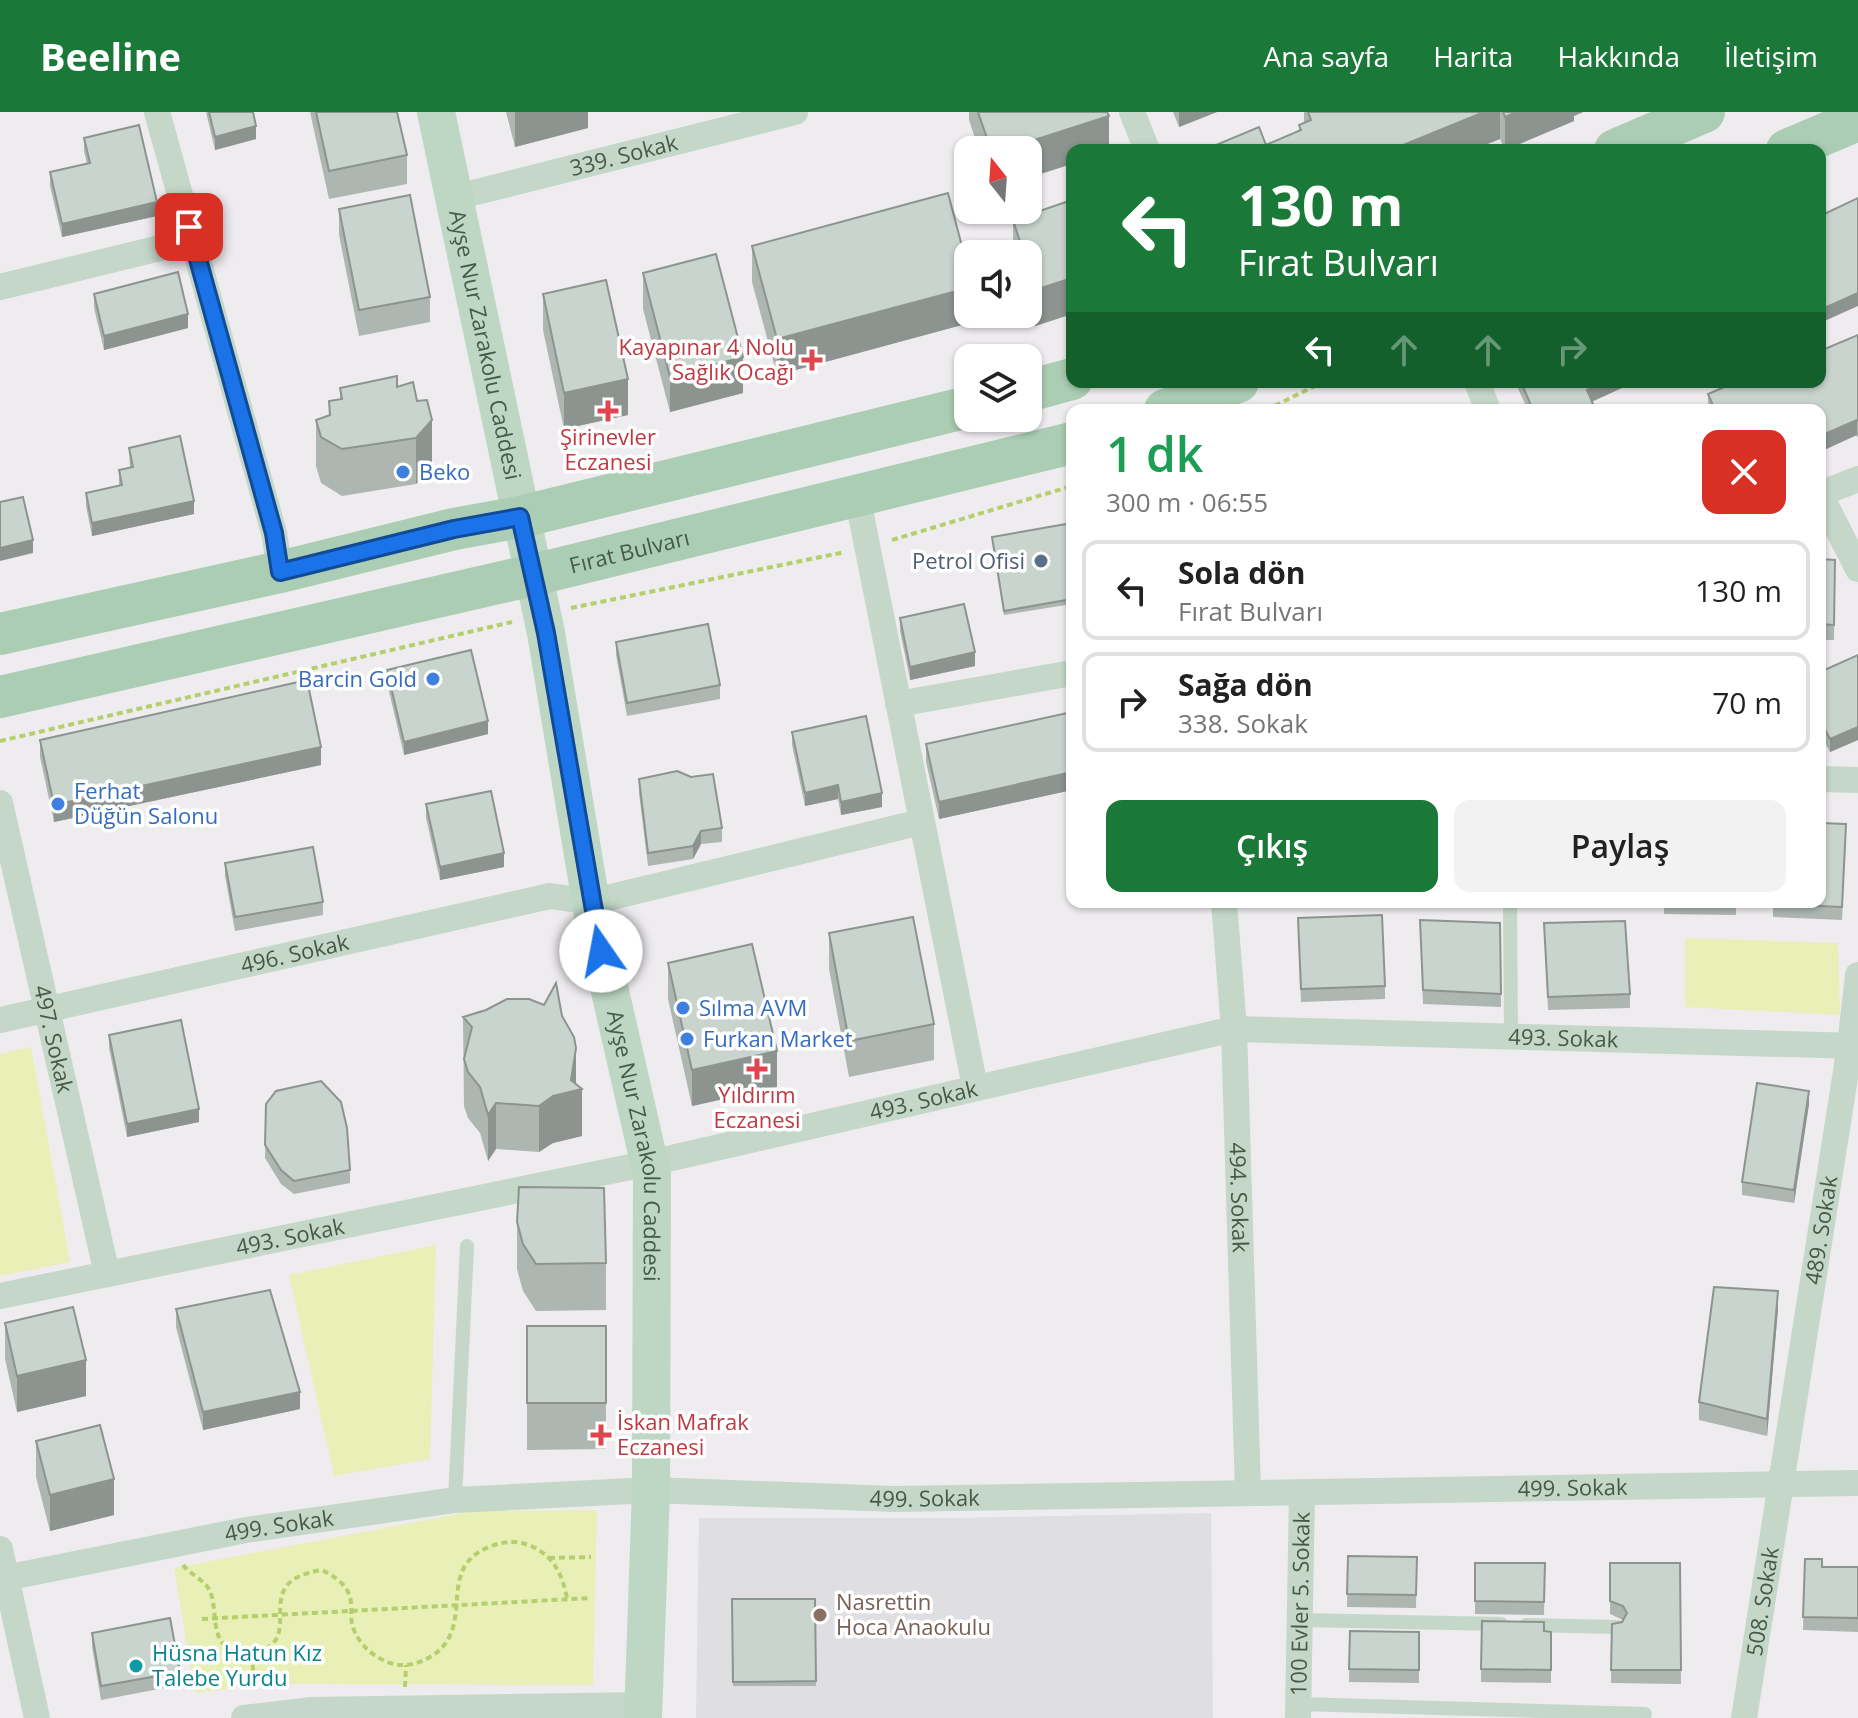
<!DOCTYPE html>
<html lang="tr">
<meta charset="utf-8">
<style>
body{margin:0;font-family:"Open Sans",sans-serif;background:#f2f2f2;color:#222;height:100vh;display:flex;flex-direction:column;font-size:30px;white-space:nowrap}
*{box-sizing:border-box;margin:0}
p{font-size:26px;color:#767676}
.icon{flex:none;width:44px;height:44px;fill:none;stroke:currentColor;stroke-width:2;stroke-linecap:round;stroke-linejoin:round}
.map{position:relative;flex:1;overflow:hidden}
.side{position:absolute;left:1066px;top:292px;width:760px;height:504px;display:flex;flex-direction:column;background:#fff;border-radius:16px;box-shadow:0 2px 6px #0004}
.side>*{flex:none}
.top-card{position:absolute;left:1066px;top:32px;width:760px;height:244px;border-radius:16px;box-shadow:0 2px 6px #0004;background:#1a7939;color:#fff;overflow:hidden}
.needle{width:52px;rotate:343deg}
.buttons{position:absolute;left:954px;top:24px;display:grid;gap:16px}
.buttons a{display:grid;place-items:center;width:88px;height:88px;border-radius:16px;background:#fff;box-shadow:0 2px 6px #0004;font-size:40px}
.pin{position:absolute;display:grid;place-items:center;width:68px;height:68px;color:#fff;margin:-34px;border-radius:16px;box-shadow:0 4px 12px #0006}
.me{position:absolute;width:88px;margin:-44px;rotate:348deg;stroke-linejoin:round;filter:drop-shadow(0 0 6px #0008)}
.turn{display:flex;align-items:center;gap:28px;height:168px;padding:0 40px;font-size:36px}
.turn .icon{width:104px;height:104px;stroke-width:2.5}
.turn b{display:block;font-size:56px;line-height:68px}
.lanes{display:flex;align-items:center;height:76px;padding:0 40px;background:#0003;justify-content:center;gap:40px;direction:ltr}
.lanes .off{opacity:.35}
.round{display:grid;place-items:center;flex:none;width:84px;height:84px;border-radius:16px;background:#f2f2f2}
.headline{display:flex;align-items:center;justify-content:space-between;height:136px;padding:0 40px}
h1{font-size:48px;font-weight:600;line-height:60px;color:#1e9e55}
.action{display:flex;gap:16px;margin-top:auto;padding:16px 40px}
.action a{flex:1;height:92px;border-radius:16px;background:#1a7939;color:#fff;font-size:32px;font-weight:600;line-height:92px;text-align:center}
.action a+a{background:#f2f2f2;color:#222}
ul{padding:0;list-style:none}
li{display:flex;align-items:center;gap:24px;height:100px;margin:0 16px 12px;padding:0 24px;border:4px solid #e0e0e0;border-radius:16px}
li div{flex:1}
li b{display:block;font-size:30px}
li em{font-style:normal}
header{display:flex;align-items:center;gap:48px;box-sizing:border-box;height:112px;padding:0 40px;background:#1a7939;color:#fff}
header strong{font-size:38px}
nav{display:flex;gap:44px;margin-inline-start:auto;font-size:28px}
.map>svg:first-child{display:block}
.education{fill:#dfdee0}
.green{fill:#e8f0b7}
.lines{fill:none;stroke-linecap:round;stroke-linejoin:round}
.path{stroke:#b5cf6d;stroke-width:4;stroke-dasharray:6 4;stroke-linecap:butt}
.lane{stroke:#c4d7c8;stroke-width:14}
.street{stroke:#c4d7c8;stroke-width:26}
.secondary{stroke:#bdd7c4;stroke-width:38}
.primary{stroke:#aacdb3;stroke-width:42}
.wall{fill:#aeb6b1}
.shaded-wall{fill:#8d9490}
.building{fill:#cad4ce;stroke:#8d9490;stroke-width:2}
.route-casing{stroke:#114b97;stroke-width:20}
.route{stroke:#1a73e8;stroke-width:14}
.health-dot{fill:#e0444e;stroke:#fff;stroke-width:3}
.shop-dot{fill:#3f7fe0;stroke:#fff;stroke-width:3}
.service-dot{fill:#5c6f8a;stroke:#fff;stroke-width:3}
.education-dot{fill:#8d6e63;stroke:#fff;stroke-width:3}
.culture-dot{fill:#0f9aa8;stroke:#fff;stroke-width:3}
.labels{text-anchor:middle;stroke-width:7;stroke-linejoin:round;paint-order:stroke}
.street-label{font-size:22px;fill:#445a49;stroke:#fff}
.health-label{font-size:22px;fill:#be3a42;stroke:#fff}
.shop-label{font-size:22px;fill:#366cbe;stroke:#fff;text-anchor:start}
.service-label{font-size:22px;fill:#4e5e75;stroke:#fff;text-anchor:end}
.education-label{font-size:22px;fill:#785e54;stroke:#fff;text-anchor:start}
.culture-label{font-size:22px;fill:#0d838f;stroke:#fff;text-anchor:start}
</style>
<header>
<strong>Beeline</strong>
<nav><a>Ana sayfa</a><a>Harita</a><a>Hakkında</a><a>İletişim</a></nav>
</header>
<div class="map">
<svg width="1858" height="1606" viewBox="0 0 1858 1606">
<rect width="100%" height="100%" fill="#eeecef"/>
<!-- education -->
<path class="education" d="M1211,1401L1213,1606H696L699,1406H958Z"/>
<!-- green -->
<path class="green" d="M1685,826L1838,831L1840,903L1685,895Z
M31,935L70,1150L0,1164V942Z
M436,1133L430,1347L334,1364L289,1163Z
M597,1398L593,1573L265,1572L195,1581L174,1456L473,1399Z"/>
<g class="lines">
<!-- path -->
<path class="path" d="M1266,298L1323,270
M892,428L1072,374
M571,496L845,440
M0,629L512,510
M549,1446L591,1445
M183,1453C189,1461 200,1466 206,1473C223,1493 202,1535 244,1543C250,1544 256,1541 261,1539C305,1522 248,1469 322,1458C332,1463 344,1470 349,1482C353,1491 350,1502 352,1512C357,1533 379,1551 400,1553C417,1554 438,1544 447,1529C467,1497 442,1454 489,1435C504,1429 516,1428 531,1434C554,1444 562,1462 567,1486
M202,1507L590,1486
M251,1543L255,1570
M405,1575L406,1553"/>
<!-- lane -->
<path class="lane" d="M1510,790L1511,924
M455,1388L467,1134
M1300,1508L1501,1512
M1526,1513L1617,1515
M1298,1592L1645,1602"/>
<!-- street -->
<g class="street">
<path d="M157,0L274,421L280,460"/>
<path d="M1132,0L1147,38"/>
<path id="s1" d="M453,86L795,0"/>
<path d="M0,175L193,128"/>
<path d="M1477,270L1488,298"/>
<path d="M1858,367L1820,382L1858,457"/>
<path d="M857,383L975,975"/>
<path d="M898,592L1072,561"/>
<path d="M1820,667L1858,668"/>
<path id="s2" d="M0,691L107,1162"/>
<path id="s3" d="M1224,790L1234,917L1248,1380"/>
<path id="s4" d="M0,908L550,784L591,790L921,710"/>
<path id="s5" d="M0,1184L650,1051L1234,917L1858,934"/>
<path d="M0,1437L37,1606"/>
<path id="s6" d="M0,1467L246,1418L455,1388L651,1378L894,1387L1858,1371"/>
<path d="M244,1606L312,1598L642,1593"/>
<path id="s7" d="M1298,1606L1302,1380"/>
<path id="s8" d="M1744,1606L1850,934L1858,863"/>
</g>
<!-- secondary -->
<path class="secondary" id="s9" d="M436,0L546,521L594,809L652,1063L651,1378L643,1606"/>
<!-- primary -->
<g class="primary">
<path d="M1615,38L1704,0"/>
<path d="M1787,38L1858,8"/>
<path d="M1028,279L1072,267"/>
<path d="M1165,298L1238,270"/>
<path d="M0,522L280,460L454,417L520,405L968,295"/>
<path id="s10" d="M0,585L533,463L1072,331"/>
</g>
</g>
<!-- wall -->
<path class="wall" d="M206,0H253L256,27L215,38Z
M310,0H397L407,43V72L329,87Z
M506,0H588V16L515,35Z
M969,0H1107L1109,38L1028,66V38H979L969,8Z
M1173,0H1217L1179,15Z
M1304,0H1583L1574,4V9L1505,38L1500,27L1472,38H1216V33H1266L1299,19V13L1304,10Z
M84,26L157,104L62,125L50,74V60L87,52L84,39Z
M1072,88V202L1035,214L1028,191V142H1013V108Z
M339,97L430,185V210L359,224L339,123Z
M752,134L973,202V210L777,263L752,170Z
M643,161L743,281L670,300L643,197Z
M94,182L188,216L104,238L94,196Z
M543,182L628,303L564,317L543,218Z
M1858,223V325L1820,298H1708V282L1820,270Z
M1515,270H1635L1592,289L1593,298H1528Z
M397,275L417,289L432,355L416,372L342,384L321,371L316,354V308L329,304V289L340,287V276Z
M129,336L194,402L92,424L86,394V381L119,374V358L130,356Z
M1072,411V492L1004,503L992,425Z
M1820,447L1835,448L1834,528H1820Z
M900,506L975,554L910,568L900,519Z
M616,530L720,573V587L627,604L616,543Z
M1858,543V628L1830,640L1820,621V560Z
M387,558L488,622L404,643L387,571Z
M1072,600V678L939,707L926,650V632Z
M792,620L882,695L841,703L838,687L805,694L792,633Z
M40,628L321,653L54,710L40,645Z
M639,667L722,716V730L701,732L693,747L648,754L639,681Z
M426,692L504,755L440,768L426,706Z
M1846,726L1842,808L1773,805V790Z
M225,751L323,790V803L235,819L225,764Z
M1664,790H1736V803L1664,802Z
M1420,808L1500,811L1501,895L1423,892Z
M1544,811L1630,882V896L1548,898Z
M1298,819L1385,874V887L1301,890Z
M829,821L934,912V948L849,965L829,857Z
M668,851L777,975L692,994L668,887Z
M463,905L576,972L582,1024L553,1031L539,1040L496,1037L488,1049L480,1021L468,1006L464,994Z
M109,923L199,1010L127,1025L109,936Z
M266,992L350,1058V1071L294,1082L281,1072L265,1046Z
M1809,992L1794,1091L1742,1083V1070Z
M517,1110L606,1151V1198L536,1199L523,1179L517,1157Z
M176,1197L300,1297L203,1318L176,1215Z
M1778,1197L1767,1324L1699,1308V1290Z
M5,1211L86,1284L17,1300L5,1247Z
M527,1214H606V1337L527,1338Z
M36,1329L114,1403L50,1419L36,1365Z
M1348,1444L1417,1445L1416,1496L1347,1495Z
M1805,1447L1822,1455H1858V1520L1803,1518Z
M1475,1451H1545L1544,1503L1475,1502Z
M1610,1451H1680L1681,1572L1611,1571L1612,1512L1622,1510L1623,1508L1610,1502Z
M732,1487H815L816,1574H733Z
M1482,1509L1544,1519L1551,1520V1571L1481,1570Z
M1350,1519L1419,1520V1571L1349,1570Z
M92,1521L180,1560V1573L101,1588L92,1535Z"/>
<!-- shaded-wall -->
<path class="shaded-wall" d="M515,0H588V16L515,35Z
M1179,0H1217L1179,15Z
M1484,0H1500V27L1472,38H1391Z
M1517,0H1583L1574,4V9L1505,38V5Z
M1109,4V38H1072V52L1028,66V38H1003Z
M256,14V27L215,38V25Z
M157,90V104L62,125V112Z
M1072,166V202L1035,214V178Z
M968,176V202H973V210L777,263V227Z
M1858,181V194L1820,211V198Z
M188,202V216L104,238V224Z
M743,245V281L670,300V265Z
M628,267V303L564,317V281Z
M1605,270H1635L1587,292V278Z
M1593,292V298H1579Z
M432,308V355L416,372V326Z
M1857,308V323L1820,340V324Z
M194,389V402L92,424V411Z
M33,428V441L0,449V436Z
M975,540V554L910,568V555Z
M488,609V622L404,643V630Z
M1858,615V628L1830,640V627Z
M321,635V653L54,710V693Z
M1072,660V678L939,707V690Z
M838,673V687L805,694V681Z
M882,681V695L841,703V690Z
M701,719V732L693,747V734Z
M504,741V755L440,768V755Z
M576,936V979L582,977V1024L553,1031L539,1040V994L571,968Z
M777,939V975L692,994V958Z
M1809,979V992L1794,1091V1078Z
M496,991V1037L488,1049V1003Z
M199,997V1010L127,1025V1012Z
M1778,1179V1197L1767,1324V1307Z
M86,1248V1284L17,1300V1264Z
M300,1280V1297L203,1318V1300Z
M114,1367V1403L50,1419V1383Z"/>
<!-- building -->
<path class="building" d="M209,0H253L256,14L215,25Z
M316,0H397L407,43L329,59Z
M978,0H1107L1109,4L1003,38H991Z
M1308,0H1484L1391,38H1218L1216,33L1259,15L1266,33L1301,18L1299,13L1311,8Z
M1503,0H1517L1505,5Z
M139,13L157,90L62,112L50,60L90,51L84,26Z
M948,81L968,157V176L777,227L752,134Z
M410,83L430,185L359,198L339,97Z
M1858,86V181L1820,198V104Z
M1072,88V166L1035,178L1028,155V142H1024L1013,108Z
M716,142L743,245L670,265L643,161Z
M178,160L188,202L104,224L94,182Z
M606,168L628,267L564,281L543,182Z
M1858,223V309L1857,308L1820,324V298H1715L1708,282L1736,270H1820V239Z
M397,264V275L413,270L417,289L427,288L432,308L416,326L342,337L321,325L316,308L330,303L329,289L342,287L340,276Z
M1521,270H1605L1587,278L1593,292L1579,298H1533Z
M180,324L194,389L92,411L86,381L122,373L119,358L133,355L129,336Z
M23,385L33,428L0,436V390Z
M1072,411V487L1004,499L992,425Z
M1820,447L1835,448L1834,513L1820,512Z
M964,492L975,540L910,555L900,506Z
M708,512L720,573L627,591L616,530Z
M471,538L488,609L404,630L387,558Z
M1858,543V615L1830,627L1820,608V560Z
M307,568L321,635L54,693L40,628Z
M1072,600V660L939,690L926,632Z
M866,604L882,681L841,690L838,673L805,681L792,620Z
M677,659L691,665L713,662L722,716L701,719L693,734L648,741L639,667Z
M491,679L504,741L440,755L426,692Z
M1820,711L1846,712L1842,795L1773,792V790H1820Z
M313,735L323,790L235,805L225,751Z
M1382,803L1385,874L1301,877L1298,806Z
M913,805L934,912L849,929L829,821Z
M1420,808L1500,811L1501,882L1423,878Z
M1625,809L1630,882L1548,885L1544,811Z
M752,832L777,939L692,958L668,851Z
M556,871L562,904L574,925L576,936L571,968L582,977L553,984L539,994L496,991L488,1003L480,975L468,960L464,947L472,915L463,905L486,898L507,887H529L544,893Z
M181,908L199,997L127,1012L109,923Z
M321,969L341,990L347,1016L350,1058L294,1069L281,1058L265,1033L266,992L276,979Z
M1757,971L1809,979L1794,1078L1742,1070Z
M519,1075L604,1076L606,1151L536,1152L523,1132L517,1110Z
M1714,1175L1778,1179L1767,1307L1699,1290Z
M270,1178L300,1280L203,1300L176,1197Z
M73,1195L86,1248L17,1264L5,1211Z
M527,1214H606V1291H527Z
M100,1313L114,1367L50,1383L36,1329Z
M1348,1444L1417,1445L1416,1483L1347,1482Z
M1805,1447H1822V1455H1858V1506L1803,1505Z
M1475,1451H1545L1544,1490L1475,1489Z
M1610,1451H1680L1681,1558H1611L1612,1512L1622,1510L1627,1501L1623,1494L1610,1489Z
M732,1487H815L816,1569L733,1570Z
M170,1506L180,1560L101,1574L92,1521Z
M1482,1509L1544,1510V1519L1551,1520V1558L1481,1557Z
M1350,1519L1419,1520V1558L1349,1557Z"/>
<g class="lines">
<defs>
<path id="route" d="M189,115L274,421L280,460L454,417L520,405L546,521L601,839"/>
</defs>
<!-- route casing -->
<use href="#route" class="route-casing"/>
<!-- route -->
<use href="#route" class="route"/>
</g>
<!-- markers -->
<g class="health-dot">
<path d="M808 236h8v8h8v8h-8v8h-8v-8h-8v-8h8z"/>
<path d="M604 287h8v8h8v8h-8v8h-8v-8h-8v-8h8z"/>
<path d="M753 945h8v8h8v8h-8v8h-8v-8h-8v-8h8z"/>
<path d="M597 1311h8v8h8v8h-8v8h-8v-8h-8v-8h8z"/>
</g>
<g class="shop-dot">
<circle cx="403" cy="360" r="8"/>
<circle cx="433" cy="567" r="8"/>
<circle cx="58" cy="692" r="8"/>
<circle cx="683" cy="896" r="8"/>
<circle cx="687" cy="927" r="8"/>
</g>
<circle class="service-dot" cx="1041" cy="449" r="8"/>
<circle class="education-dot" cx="820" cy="1503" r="8"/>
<circle class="culture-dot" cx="136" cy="1554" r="8"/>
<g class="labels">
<!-- street labels -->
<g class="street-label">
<text dy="8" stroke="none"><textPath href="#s1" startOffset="176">339. Sokak</textPath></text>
<text dy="8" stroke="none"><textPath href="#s9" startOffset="238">Ayşe Nur Zarakolu Caddesi</textPath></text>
<text dy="8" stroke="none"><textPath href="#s10" startOffset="646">Fırat Bulvarı</textPath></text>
<text dy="8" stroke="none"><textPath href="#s4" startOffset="302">496. Sokak</textPath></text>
<text dy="8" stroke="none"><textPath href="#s5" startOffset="1592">493. Sokak</textPath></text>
<text dy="8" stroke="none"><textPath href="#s2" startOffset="242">497. Sokak</textPath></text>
<text dy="8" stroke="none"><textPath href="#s5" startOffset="944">493. Sokak</textPath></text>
<text dy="8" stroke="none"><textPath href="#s9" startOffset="1054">Ayşe Nur Zarakolu Caddesi</textPath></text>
<text dy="8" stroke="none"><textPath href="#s3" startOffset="296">494. Sokak</textPath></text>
<text dy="8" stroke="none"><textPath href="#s8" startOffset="494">489. Sokak</textPath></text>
<text dy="8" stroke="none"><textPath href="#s5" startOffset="296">493. Sokak</textPath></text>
<text dy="8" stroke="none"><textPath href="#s6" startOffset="1580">499. Sokak</textPath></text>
<text dy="8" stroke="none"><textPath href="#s6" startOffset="932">499. Sokak</textPath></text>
<text dy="8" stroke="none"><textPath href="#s6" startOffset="284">499. Sokak</textPath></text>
<text dy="8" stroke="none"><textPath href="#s8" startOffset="118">508. Sokak</textPath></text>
<text dy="8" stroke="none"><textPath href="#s7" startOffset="114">100 Evler 5. Sokak</textPath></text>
</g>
<!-- health labels -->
<g class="health-label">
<text x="794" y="243" text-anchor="end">Kayapınar 4 Nolu<tspan x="794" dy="25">Sağlık Ocağı</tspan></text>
<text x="608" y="333">Şirinevler<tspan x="608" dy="25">Eczanesi</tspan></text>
<text x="757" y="991">Yıldırım<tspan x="757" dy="25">Eczanesi</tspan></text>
<text x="617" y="1318" text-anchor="start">İskan Mafrak<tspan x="617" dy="25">Eczanesi</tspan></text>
</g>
<!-- shop labels -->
<g class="shop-label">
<text x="419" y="368">Beko</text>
<text x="417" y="575" text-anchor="end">Barcin Gold</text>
<text x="74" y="687">Ferhat<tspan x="74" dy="25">Düğün Salonu</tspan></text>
<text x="699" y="904">Sılma AVM</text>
<text x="703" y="935">Furkan Market</text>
</g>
<!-- service labels -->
<g class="service-label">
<text x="1025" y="457">Petrol Ofisi</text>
</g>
<!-- education labels -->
<g class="education-label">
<text x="836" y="1498">Nasrettin<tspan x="836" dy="25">Hoca Anaokulu</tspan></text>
</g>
<!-- culture labels -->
<g class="culture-label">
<text x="152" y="1549">Hüsna Hatun Kız<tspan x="152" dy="25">Talebe Yurdu</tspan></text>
</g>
</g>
</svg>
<div class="buttons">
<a><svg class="needle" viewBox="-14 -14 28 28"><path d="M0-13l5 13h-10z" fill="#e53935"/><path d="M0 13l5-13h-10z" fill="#767676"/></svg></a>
<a><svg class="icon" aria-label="sound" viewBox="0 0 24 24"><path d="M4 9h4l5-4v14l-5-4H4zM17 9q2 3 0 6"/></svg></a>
<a><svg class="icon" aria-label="layers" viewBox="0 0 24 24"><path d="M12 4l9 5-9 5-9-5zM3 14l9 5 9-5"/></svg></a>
</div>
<div class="pin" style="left:189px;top:115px;background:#d93025"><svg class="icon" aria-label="arrive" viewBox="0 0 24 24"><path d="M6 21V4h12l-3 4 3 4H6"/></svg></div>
<svg class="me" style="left:601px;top:839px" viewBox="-20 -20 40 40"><circle r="19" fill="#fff"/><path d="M0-13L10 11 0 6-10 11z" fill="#1a73e8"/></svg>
<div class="top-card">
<div class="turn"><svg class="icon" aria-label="left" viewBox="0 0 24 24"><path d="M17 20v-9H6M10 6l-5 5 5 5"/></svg><div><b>130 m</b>Fırat Bulvarı</div></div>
<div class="lanes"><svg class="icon" aria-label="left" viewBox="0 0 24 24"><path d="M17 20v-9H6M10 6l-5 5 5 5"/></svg><svg class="icon off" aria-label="ahead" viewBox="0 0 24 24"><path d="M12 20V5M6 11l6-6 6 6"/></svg><svg class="icon off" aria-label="ahead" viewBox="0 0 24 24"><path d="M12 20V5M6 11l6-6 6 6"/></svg><svg class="icon off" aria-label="right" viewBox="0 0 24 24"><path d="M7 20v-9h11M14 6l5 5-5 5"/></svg></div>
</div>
<section class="side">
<div class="headline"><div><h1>1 dk</h1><p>300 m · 06:55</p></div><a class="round" style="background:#d93025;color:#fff"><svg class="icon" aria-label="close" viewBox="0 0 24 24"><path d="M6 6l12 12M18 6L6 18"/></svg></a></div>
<ul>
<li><svg class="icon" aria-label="left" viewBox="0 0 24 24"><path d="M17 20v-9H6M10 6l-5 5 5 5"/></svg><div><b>Sola dön</b><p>Fırat Bulvarı</p></div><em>130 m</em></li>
<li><svg class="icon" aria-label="right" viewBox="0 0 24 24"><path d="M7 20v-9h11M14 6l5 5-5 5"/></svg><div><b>Sağa dön</b><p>338. Sokak</p></div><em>70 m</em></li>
</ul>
<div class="action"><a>Çıkış</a><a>Paylaş</a></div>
</section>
</div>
